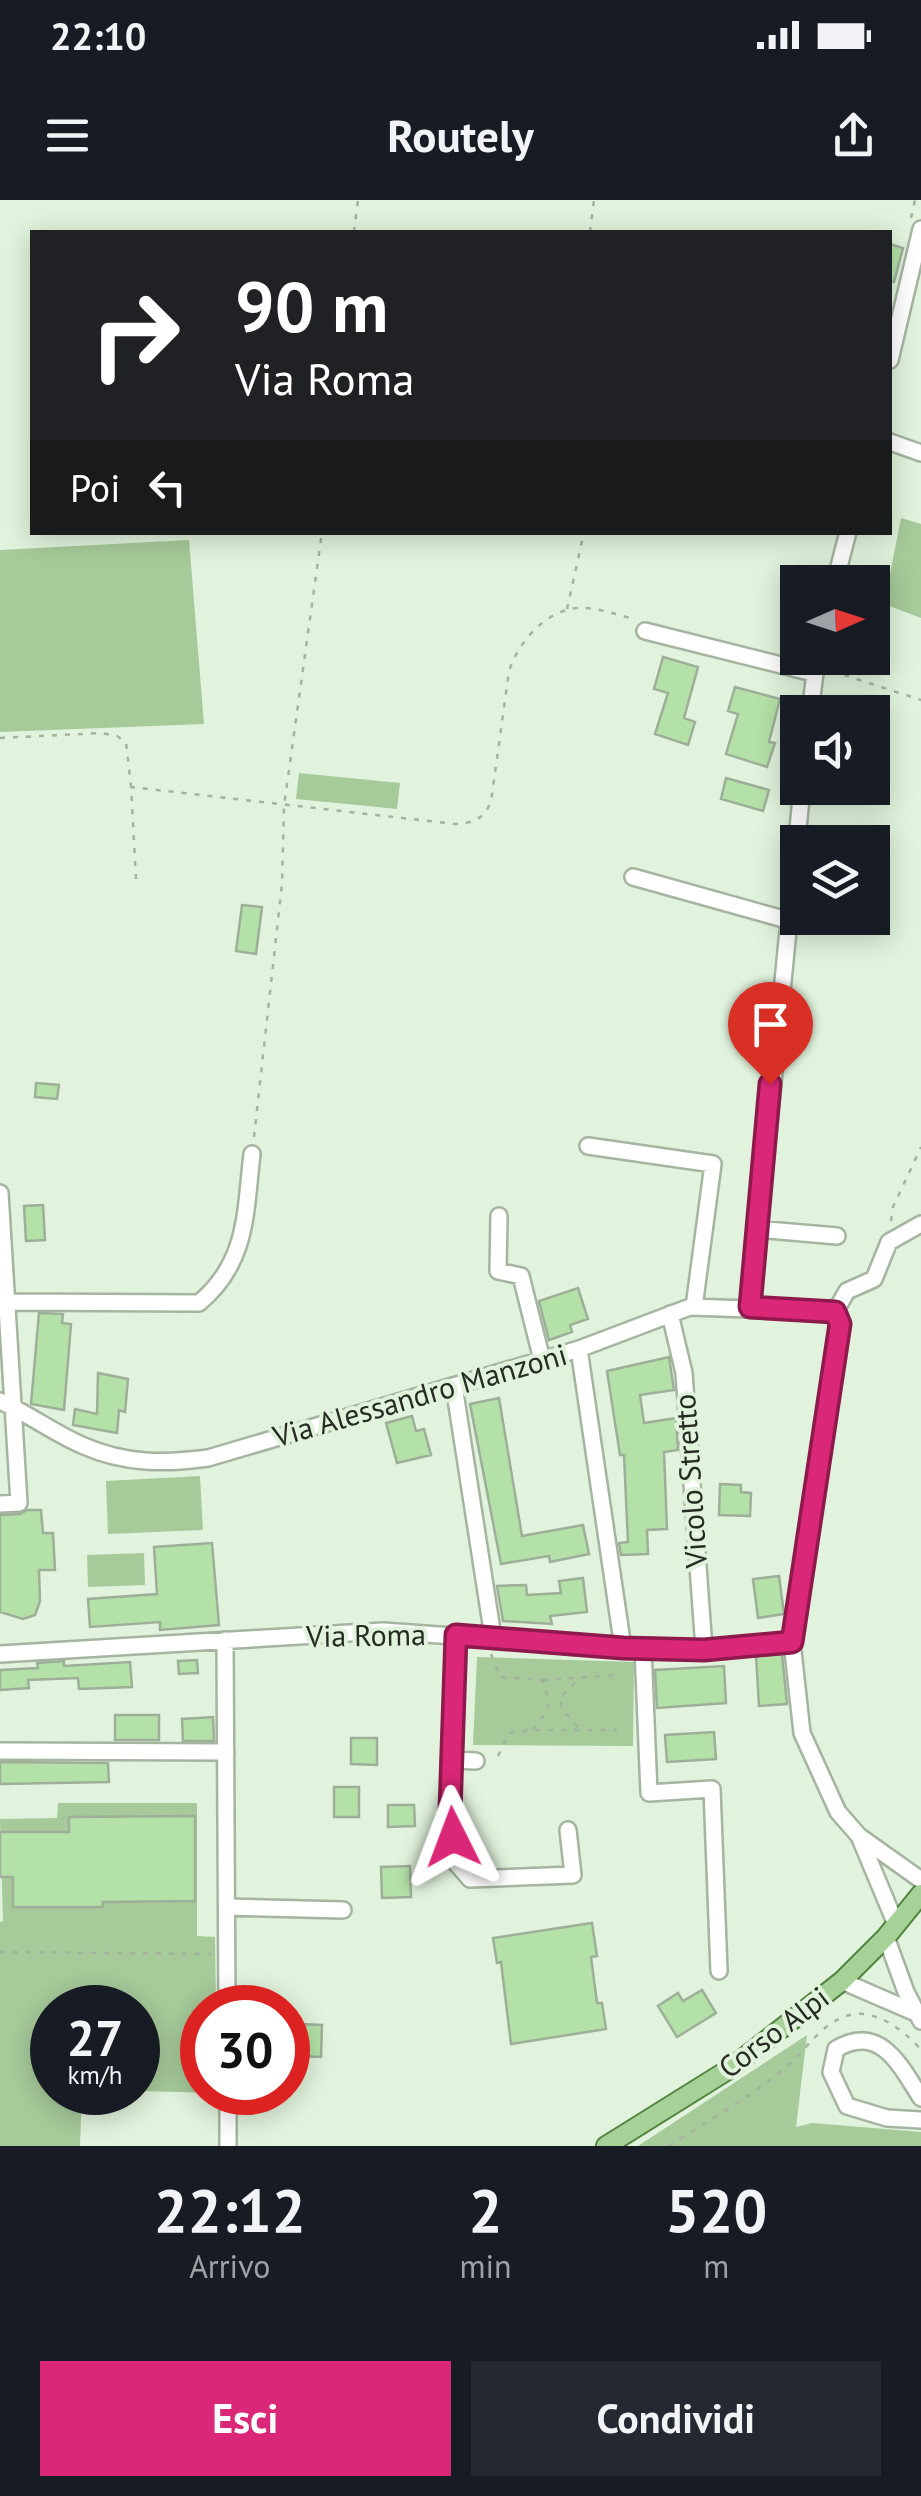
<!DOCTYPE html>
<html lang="it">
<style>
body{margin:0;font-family:"PT Sans",sans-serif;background:#242831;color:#f1f3f6;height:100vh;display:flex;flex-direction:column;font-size:38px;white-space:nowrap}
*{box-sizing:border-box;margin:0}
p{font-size:32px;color:#9ea1a6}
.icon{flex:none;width:55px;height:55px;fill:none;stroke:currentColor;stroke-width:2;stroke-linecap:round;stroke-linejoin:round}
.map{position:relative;height:1946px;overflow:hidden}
.details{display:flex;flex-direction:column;background:#171b24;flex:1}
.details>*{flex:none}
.guide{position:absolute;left:30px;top:30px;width:862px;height:305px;border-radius:0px;box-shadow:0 5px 25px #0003;background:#202124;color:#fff;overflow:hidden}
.needle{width:65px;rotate:87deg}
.fabs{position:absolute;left:780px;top:365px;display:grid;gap:20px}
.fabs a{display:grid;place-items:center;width:110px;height:110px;border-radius:0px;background:#171b24;box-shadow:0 5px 25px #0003;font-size:50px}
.speed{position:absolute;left:30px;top:1785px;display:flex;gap:20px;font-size:50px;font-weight:700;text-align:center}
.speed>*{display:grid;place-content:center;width:130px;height:130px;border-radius:50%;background:#171b24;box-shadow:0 5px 25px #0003;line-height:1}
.speed small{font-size:25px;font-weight:400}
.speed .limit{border:15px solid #d22;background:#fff;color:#111}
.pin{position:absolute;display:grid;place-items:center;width:85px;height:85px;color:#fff;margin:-102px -42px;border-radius:50% 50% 50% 0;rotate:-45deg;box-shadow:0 0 10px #0007}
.pin .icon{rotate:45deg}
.me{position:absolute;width:110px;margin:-55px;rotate:357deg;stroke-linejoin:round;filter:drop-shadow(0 0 8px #0008)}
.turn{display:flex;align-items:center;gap:35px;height:210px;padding:0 40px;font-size:45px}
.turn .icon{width:130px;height:130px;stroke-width:2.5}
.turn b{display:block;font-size:70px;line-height:85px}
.then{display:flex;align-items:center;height:95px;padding:0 40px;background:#0003;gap:20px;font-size:38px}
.eta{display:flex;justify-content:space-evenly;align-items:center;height:170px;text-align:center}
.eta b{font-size:60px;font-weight:600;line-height:70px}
.button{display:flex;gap:20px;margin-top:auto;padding:20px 40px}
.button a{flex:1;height:115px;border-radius:0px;background:#db2777;color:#fff;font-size:40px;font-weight:600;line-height:115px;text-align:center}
.button a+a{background:#242831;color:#f1f3f6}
.status{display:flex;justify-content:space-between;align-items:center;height:70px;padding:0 50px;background:#171b24;direction:ltr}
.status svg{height:28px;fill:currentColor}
header{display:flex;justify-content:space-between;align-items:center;height:130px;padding:0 40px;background:#171b24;font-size:45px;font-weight:600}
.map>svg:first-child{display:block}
.green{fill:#a6ca9a}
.building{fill:#b4e1a7;stroke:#9eaf99;stroke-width:2.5}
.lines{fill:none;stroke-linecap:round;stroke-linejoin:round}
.minor-casing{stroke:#a5b5a0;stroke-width:20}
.major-casing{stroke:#528441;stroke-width:22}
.path{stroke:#a4b2a0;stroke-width:2.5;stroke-dasharray:5 8;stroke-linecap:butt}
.minor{stroke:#fff;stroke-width:15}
.major{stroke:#a6d297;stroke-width:18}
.route-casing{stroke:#8e194d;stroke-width:25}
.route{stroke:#db2777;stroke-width:18}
.labels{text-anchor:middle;stroke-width:8;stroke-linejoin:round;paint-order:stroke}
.street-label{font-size:30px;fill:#262c24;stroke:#e1f3dc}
</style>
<div class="status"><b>22:10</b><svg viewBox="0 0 49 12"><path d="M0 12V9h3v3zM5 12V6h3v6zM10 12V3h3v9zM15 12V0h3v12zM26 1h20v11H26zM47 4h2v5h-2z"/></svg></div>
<header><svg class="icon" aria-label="menu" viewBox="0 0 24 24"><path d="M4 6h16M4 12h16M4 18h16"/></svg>Routely<svg class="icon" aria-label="share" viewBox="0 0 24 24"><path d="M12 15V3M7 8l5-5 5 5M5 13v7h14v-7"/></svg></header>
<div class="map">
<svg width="921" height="1946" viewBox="0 0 921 1946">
<rect width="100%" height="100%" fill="#e1f3dc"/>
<!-- green -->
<path class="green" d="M901,318L921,324V418L884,404Z
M189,340L204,524L0,532V350Z
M299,573L400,583L397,609L296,599Z
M200,1276L203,1330L108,1334L106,1281Z
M144,1353L145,1385L88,1387L87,1355Z
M477,1457L634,1462L633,1546L473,1545Z
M58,1603H197V1736L215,1737L216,1807L202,1808V1892L218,1893L138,1891V1808H52V1892L82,1893L80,1946H0V1722L3,1721L0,1619L57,1618Z
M807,1835L796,1927L812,1923L921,1932V1946H638Z"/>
<!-- building -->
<path class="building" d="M890,44L903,48L894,82L890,81Z
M663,457L698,467L684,518L695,522L688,545L655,534L668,493L654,489Z
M735,487L780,499L769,542L775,543L767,567L726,554L738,514L728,511Z
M726,578L769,590L763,611L721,599Z
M242,705L262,707L256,754L236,751Z
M36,883L59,885L57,899L35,897Z
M43,1005L45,1040L26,1041L24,1006Z
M578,1088L588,1119L570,1125L572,1132L549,1140L539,1101Z
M39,1113L63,1114L62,1123L71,1124L64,1210L31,1204Z
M669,1157L674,1190L640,1195L644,1223L676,1218L678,1250L664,1252L667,1329L647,1330L648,1354L621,1355L619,1343L628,1342L624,1255H620L607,1171Z
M98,1173L128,1179L125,1212L119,1210L117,1233L73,1225L75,1209L97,1214Z
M499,1198L522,1336L583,1325L589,1354L550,1362L549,1356L501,1364L470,1204Z
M412,1216L416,1231L424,1229L431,1255L397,1263L386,1223Z
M720,1284L741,1285V1292L751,1293L750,1316L719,1315Z
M27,1310H41L43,1333H53L55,1370H39L40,1401L35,1415L23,1419L0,1412V1315L20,1314Z
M212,1343L219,1425L160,1430V1422L90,1427L88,1399L157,1394L154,1347Z
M779,1376L784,1414L758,1418L753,1379Z
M583,1378L587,1412L550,1416L552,1424L503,1421L497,1386L526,1385L527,1395L561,1393L559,1381Z
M782,1454L787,1504L759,1506L756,1456Z
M197,1460L198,1473L179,1474L178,1461Z
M64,1461V1466L130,1462L132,1487L79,1489L78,1478L28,1480L29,1488L0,1490V1470L38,1468L37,1463Z
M724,1466L726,1503L657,1508L655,1470Z
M115,1515H159V1540H115Z
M213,1517L214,1541H183L182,1519Z
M714,1532L716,1559L667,1562L665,1535Z
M351,1538H377V1565L351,1564Z
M0,1562L108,1563L109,1582L0,1584Z
M334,1587H359V1617H334Z
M388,1605H414L415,1626L388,1627Z
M195,1616V1701L103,1702V1707H13V1677H0V1632H69V1617Z
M410,1666L411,1697L382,1698L381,1667Z
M592,1723L597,1756L591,1757L597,1803H602L606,1829L511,1844L501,1762L497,1763L493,1738Z
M702,1790L716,1813L677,1837L658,1806L678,1793L683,1801Z
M299,1824L322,1825L321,1857L298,1856Z"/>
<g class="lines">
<defs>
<path id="minor" d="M890,160L921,29
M890,242L921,253
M835,382L848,332
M645,431L813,473
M810,512L817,458
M633,677L787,720
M588,946L713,964L694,1107
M0,993L19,1303L0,1304
M499,1016L498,1071L521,1076L542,1160
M757,1029L837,1036
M7,1102L199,1103C248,1062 245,1013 252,954
M751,1107L802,588
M835,1112L840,1124L792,1442L802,1533L838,1612L859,1636L921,1680
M835,1112L847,1091L874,1079L889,1042L921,1024
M670,1114L684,1173L704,1449
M579,1149L623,1448
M454,1186L493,1437
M0,1201C29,1214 55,1234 84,1246C125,1264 165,1264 208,1258L579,1149L690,1107L835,1112
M456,1435L450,1611L456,1663L470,1679L573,1675L568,1630
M225,1440L227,1808
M643,1448L649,1593L712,1589L719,1771
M0,1454L383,1431L623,1448L709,1449L792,1442
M0,1551L226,1552
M451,1560L476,1561
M859,1636L895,1722
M227,1707L343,1710
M886,1737L906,1792L921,1821
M842,1781L916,1813
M228,1892V1946
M921,1898C900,1865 880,1823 836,1849L831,1872L847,1906L887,1918L921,1920"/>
<path id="major" d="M606,1946L731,1868L842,1781L886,1737L921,1694"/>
</defs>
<!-- minor casing -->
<use href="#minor" class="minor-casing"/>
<!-- major casing -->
<use href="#major" class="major-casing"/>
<!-- path -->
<path class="path" d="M911,18L915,0
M354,32L358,0
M590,32L594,0
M567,409L584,332
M832,471L921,500
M0,538L101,533L117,536L126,542L131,586
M136,679L131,587L455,624C473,623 483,620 491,602L509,471C519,440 550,405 586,408C602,409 618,415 634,419
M254,937L282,684L284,606L322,332
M891,1021L893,1007L921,947
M491,1454L500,1477L542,1480C552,1507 550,1509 532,1530
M543,1480L618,1475
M578,1527L562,1509L560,1498L578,1479
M498,1556L509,1533L532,1530H617
M0,1752L211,1754
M669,1946C707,1921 749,1898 784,1869C807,1850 823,1818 856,1814C880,1812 906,1832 921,1850"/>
<!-- minor -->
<use href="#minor" class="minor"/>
<!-- major -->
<use href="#major" class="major"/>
</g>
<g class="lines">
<defs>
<path id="route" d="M453,1637L450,1611L456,1435L623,1448L704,1450L792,1442L840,1124L835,1112L750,1107L770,884"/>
</defs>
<!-- route casing -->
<use href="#route" class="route-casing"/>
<!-- route -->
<use href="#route" class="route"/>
</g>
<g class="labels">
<!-- street labels -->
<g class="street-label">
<text transform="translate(420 1196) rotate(-16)" y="10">Via Alessandro Manzoni</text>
<text transform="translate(691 1281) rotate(-94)" y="10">Vicolo Stretto</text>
<text transform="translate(366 1436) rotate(-1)" y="10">Via Roma</text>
<text transform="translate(774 1833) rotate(-37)" y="10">Corso Alpi</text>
</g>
</g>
</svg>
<div class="fabs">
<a><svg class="needle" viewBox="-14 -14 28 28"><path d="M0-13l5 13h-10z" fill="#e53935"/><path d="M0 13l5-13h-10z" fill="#9ea1a6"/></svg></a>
<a><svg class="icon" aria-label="sound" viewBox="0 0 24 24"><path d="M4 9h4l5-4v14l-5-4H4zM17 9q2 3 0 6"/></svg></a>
<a><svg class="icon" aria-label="layers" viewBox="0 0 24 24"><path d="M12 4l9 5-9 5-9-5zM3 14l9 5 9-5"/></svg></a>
</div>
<div class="speed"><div>27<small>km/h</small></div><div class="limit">30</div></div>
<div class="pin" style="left:770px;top:884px;background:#d93025"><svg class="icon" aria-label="arrive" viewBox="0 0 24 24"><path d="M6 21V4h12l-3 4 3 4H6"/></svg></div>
<svg class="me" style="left:453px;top:1637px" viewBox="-20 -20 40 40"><path d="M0-17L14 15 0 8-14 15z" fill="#db2777" stroke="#fff" stroke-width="4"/></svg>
<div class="guide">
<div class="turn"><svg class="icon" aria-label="right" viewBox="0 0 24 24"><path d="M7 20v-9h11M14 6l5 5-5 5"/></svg><div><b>90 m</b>Via Roma</div></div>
<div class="then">Poi<svg class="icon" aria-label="left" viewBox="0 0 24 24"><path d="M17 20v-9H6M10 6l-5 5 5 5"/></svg></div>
</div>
</div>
<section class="details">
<div class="eta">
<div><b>22:12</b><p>Arrivo</p></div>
<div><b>2</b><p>min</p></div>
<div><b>520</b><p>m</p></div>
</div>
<div class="button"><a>Esci</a><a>Condividi</a></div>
</section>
